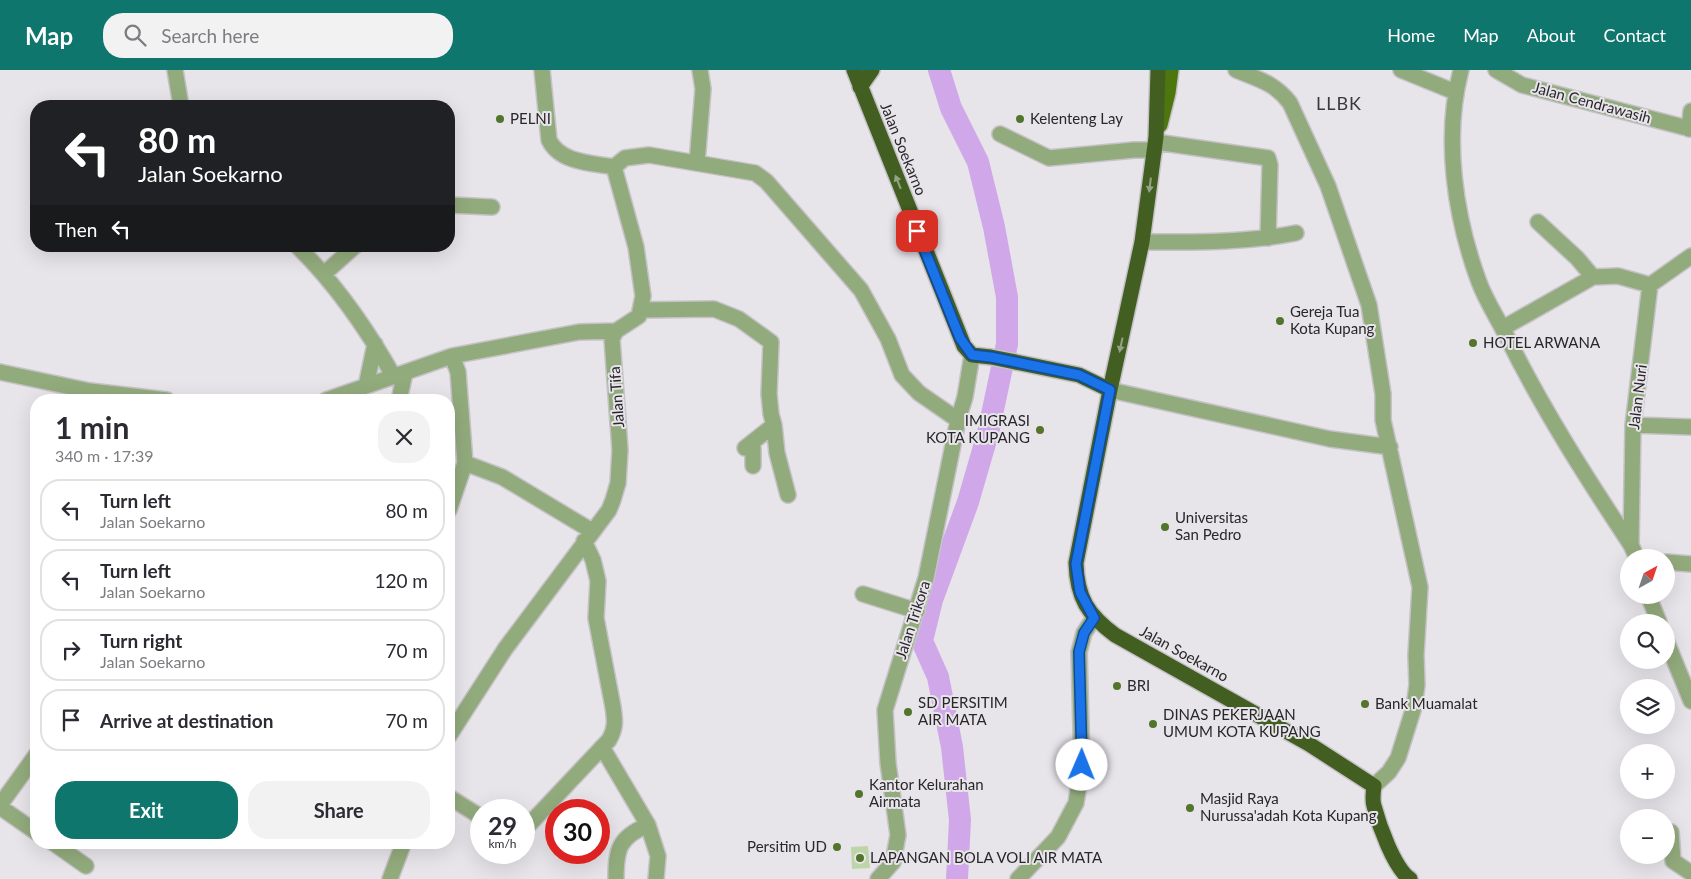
<!DOCTYPE html>
<meta charset="utf-8">
<style>
body{margin:0;font-family:Lato,sans-serif;background:#f2f2f3;color:#2b2b33;height:100vh;display:flex;flex-direction:column;font-size:19px;white-space:nowrap}
*{box-sizing:border-box;margin:0}
p{font-size:16px;color:#7c7c81}
.icon{flex:none;width:28px;height:28px;fill:none;stroke:currentColor;stroke-width:2;stroke-linecap:round;stroke-linejoin:round}
.map{position:relative;flex:1;overflow:hidden}
.drawer{position:absolute;left:30px;top:324px;width:425px;height:455px;display:flex;flex-direction:column;background:#fff;border-radius:20px;box-shadow:0 5px 20px #0002}
.drawer>*{flex:none}
.hud{position:absolute;left:30px;top:30px;width:425px;height:152px;border-radius:20px;box-shadow:0 5px 20px #0002;background:#202124;color:#fff;overflow:hidden}
.needle{width:32px;rotate:40deg}
.fabs{position:absolute;left:1620px;top:479px;display:grid;gap:10px}
.fabs a{display:grid;place-items:center;width:55px;height:55px;border-radius:50%;background:#fff;box-shadow:0 5px 20px #0002;font-size:25px}
.speed{position:absolute;left:470px;top:729px;display:flex;gap:10px;font-size:25px;font-weight:700;text-align:center}
.speed>*{display:grid;place-content:center;width:65px;height:65px;border-radius:50%;background:#fff;box-shadow:0 5px 20px #0002;line-height:1}
.speed small{font-size:12px;font-weight:400}
.speed .limit{border:8px solid #d22;background:#fff;color:#111}
.pin{position:absolute;display:grid;place-items:center;width:42px;height:42px;color:#fff;margin:-21px;border-radius:10px;box-shadow:0 2px 8px #0006}
.me{position:absolute;width:55px;margin:-28px;rotate:1deg;stroke-linejoin:round;filter:drop-shadow(0 0 4px #0008)}
.turn{display:flex;align-items:center;gap:18px;height:105px;padding:0 25px;font-size:22px}
.turn .icon{width:65px;height:65px;stroke-width:2.5}
.turn b{display:block;font-size:35px;line-height:42px}
.then{display:flex;align-items:center;height:48px;padding:0 25px;background:#0003;gap:10px;font-size:19px}
.round{display:grid;place-items:center;flex:none;width:52px;height:52px;border-radius:20px;background:#f2f2f3}
.overview{display:flex;align-items:center;justify-content:space-between;height:85px;padding:0 25px}
h1{font-size:30px;font-weight:700;line-height:38px}
.action{display:flex;gap:10px;margin-top:auto;padding:10px 25px}
.action a{flex:1;height:58px;border-radius:20px;background:#0f766e;color:#fff;font-size:20px;font-weight:700;line-height:58px;text-align:center}
.action a+a{background:#f2f2f3;color:#2b2b33}
ul{padding:0;list-style:none}
li{display:flex;align-items:center;gap:15px;height:62px;margin:0 10px 8px;padding:0 15px;border:2px solid #e1e1e2;border-radius:20px}
li div{flex:1}
li b{display:block;font-size:19px}
li em{font-style:normal}
header{display:flex;align-items:center;gap:30px;box-sizing:border-box;height:70px;padding:0 25px;background:#0f766e;color:#fff}
header strong{font-size:24px}
nav{display:flex;gap:28px;margin-inline-start:auto;font-size:18px}
.search{width:350px;height:45px;background:#f2f2f3;display:flex;align-items:center;gap:12px;box-sizing:border-box;padding:0 18px;border-radius:20px;color:#7c7c81;font-size:19px}
.map>svg:first-child{display:block}
.green{fill:#bed4a9}
.lines{fill:none;stroke-linecap:round;stroke-linejoin:round}
.river{stroke:#d0a8e9;stroke-width:22}
.minor-casing{stroke:#c5c2c7;stroke-width:18}
.major-casing{stroke:#c5c2c7;stroke-width:18}
.highway-casing{stroke:#c5c2c7;stroke-width:18}
.minor{stroke:#92ab7c;stroke-width:15}
.major{stroke:#4d770e;stroke-width:15}
.highway{stroke:#425f21;stroke-width:15}
.oneway{fill:#94a286}
.route-casing{stroke:#114b97;stroke-width:12}
.route{stroke:#1a73e8;stroke-width:9}
.poi-dot{fill:#52742b;stroke:#e7e4ea;stroke-width:2}
.labels{text-anchor:middle;stroke-width:4;stroke-linejoin:round;paint-order:stroke}
.street-label{font-size:15px;fill:#29272a;stroke:#e7e4ea}
.poi-label{font-size:15px;fill:#29272a;stroke:#e7e4ea;text-anchor:start}
.quarter-label{font-size:18px;letter-spacing:1px;fill:#3d3a3f;stroke:#e7e4ea}
</style>
<header>
<strong>Map</strong>
<div class="search"><svg class="icon" aria-label="search" viewBox="0 0 24 24"><circle cx="10" cy="10" r="6"/><path d="M15 15l6 6"/></svg>Search here</div>
<nav><a>Home</a><a>Map</a><a>About</a><a>Contact</a></nav>
</header>
<div class="map">
<svg width="1691" height="809" viewBox="0 0 1691 809">
<rect width="100%" height="100%" fill="#e7e4ea"/>
<!-- green -->
<path class="green" d="M868,776L870,798L852,799L851,777Z"/>
<g class="lines">
<!-- river -->
<path class="river" d="M939,0L951,38L978,92L994,157L1007,227V274L988,363L968,432L932,530L922,571L938,607L952,677L960,750L957,809"/>
<defs>
<path id="minor" d="M175,0L181,36
M1236,0C1258,9 1275,13 1290,33L1328,116L1369,235L1383,324V350L1420,517L1416,585L1417,615L1414,637L1398,688L1389,702L1374,716
M1401,0L1455,22
M1461,0C1443,68 1455,147 1479,212C1486,231 1498,249 1507,267C1543,340 1586,407 1631,475
M1496,0L1522,15L1691,59
M1689,59L1691,41
M1000,64L1049,88L1134,80H1155
M1156,72L1268,88L1270,95L1268,168
M697,93L703,19L700,0
M614,97L625,88L649,85L755,103L766,111L861,220L888,269L902,305L919,323L958,350
M449,135L492,137
M1538,152L1577,188L1593,207
M1142,172C1194,172 1244,173 1296,163
M297,176C337,215 367,259 394,307
M325,203L355,176
M640,240L714,239L739,249L771,272L769,324L771,344L774,355L777,383L788,425
M1503,258L1593,207L1618,206L1650,215
M0,302L90,321L167,330
M366,316L375,274
M1110,320L1330,369L1390,377
M326,330L452,286L579,262L616,261
M399,330L405,303
M1633,355L1691,357
M745,378L774,355
M465,393L502,407L592,461
M753,396V373
M449,440L465,393L458,302L452,286
M1637,488L1631,475L1633,355L1650,215L1691,186
M1666,492L1691,494
M863,524L917,541
M1648,525L1659,552
M1666,570L1691,631
M449,666L505,579L609,440L613,430L618,413L620,380L612,269L616,261L639,246L643,226L636,177L614,97C592,93 560,93 549,70L542,0
M602,677L648,755
M449,727L481,747
M0,735L36,685
M0,737L36,762
M524,760L609,670C616,658 615,650 613,637L596,548L598,511L593,490L584,471
M1671,762L1673,791L1691,803
M52,772L86,796
M390,809L404,772
M616,809C616,779 619,767 648,755L658,786L656,809
M878,809L893,792L898,765L888,693L885,640L926,508L958,350L965,327L972,285
M1018,809L1058,767L1076,733L1082,695L1079,582L1084,563L1094,548"/>
<path id="major" d="M1160,55L1168,23L1171,0"/>
<path id="highway" d="M854,0L964,276L972,285L991,287L1079,305L1110,320
M1158,0L1156,67L1142,172L1110,320L1076,493C1077,528 1088,545 1115,565L1309,674L1374,716C1373,723 1372,730 1374,736C1379,755 1394,798 1410,809
M860,17L872,0"/>
</defs>
<!-- minor casing -->
<use href="#minor" class="minor-casing"/>
<!-- major casing -->
<use href="#major" class="major-casing"/>
<!-- highway casing -->
<use href="#highway" class="highway-casing"/>
<!-- minor -->
<use href="#minor" class="minor"/>
<!-- major -->
<use href="#major" class="major"/>
<!-- highway -->
<use href="#highway" class="highway"/>
</g>
<!-- one-way arrows -->
<defs><path id="oneway-solid" d="M-6-.8H1V-3.2L6.5 0L1 3.2V.8H-6Z" transform="scale(1.25)"/></defs>
<g class="oneway">
<use href="#oneway-solid" transform="translate(898 112) rotate(-112)"/>
<use href="#oneway-solid" transform="translate(1150 115) rotate(97)"/>
<use href="#oneway-solid" transform="translate(1121 275) rotate(102)"/>
</g>
<g class="lines">
<defs>
<path id="route" d="M917,161L960,268L972,285L991,287L1079,305L1110,320L1076,494L1080,522L1094,548L1084,563L1079,582L1082,695"/>
</defs>
<!-- route casing -->
<use href="#route" class="route-casing"/>
<!-- route -->
<use href="#route" class="route"/>
</g>
<!-- markers -->
<g class="poi-dot">
<circle cx="500" cy="49" r="5"/>
<circle cx="1020" cy="49" r="5"/>
<circle cx="1280" cy="251" r="5"/>
<circle cx="1473" cy="273" r="5"/>
<circle cx="1040" cy="360" r="5"/>
<circle cx="1165" cy="457" r="5"/>
<circle cx="1117" cy="616" r="5"/>
<circle cx="1365" cy="634" r="5"/>
<circle cx="908" cy="642" r="5"/>
<circle cx="1153" cy="654" r="5"/>
<circle cx="859" cy="724" r="5"/>
<circle cx="1190" cy="738" r="5"/>
<circle cx="837" cy="777" r="5"/>
<circle cx="860" cy="788" r="5"/>
</g>
<g class="labels">
<!-- street labels -->
<g class="street-label">
<text transform="translate(1592 33) rotate(15)" y="5">Jalan Cendrawasih</text>
<text transform="translate(903 79) rotate(68)" y="5">Jalan Soekarno</text>
<text transform="translate(617 327) rotate(-94)" y="5">Jalan Tifa</text>
<text transform="translate(1638 327) rotate(-83)" y="5">Jalan Nuri</text>
<text transform="translate(913 550) rotate(-72)" y="5">Jalan Trikora</text>
<text transform="translate(1184 584) rotate(29)" y="5">Jalan Soekarno</text>
</g>
<!-- poi labels -->
<g class="poi-label">
<text x="510" y="54">PELNI</text>
<text x="1030" y="54">Kelenteng Lay</text>
<text x="1290" y="247">Gereja Tua<tspan x="1290" dy="17">Kota Kupang</tspan></text>
<text x="1483" y="278">HOTEL ARWANA</text>
<text x="1030" y="356" text-anchor="end">IMIGRASI<tspan x="1030" dy="17">KOTA KUPANG</tspan></text>
<text x="1175" y="453">Universitas<tspan x="1175" dy="17">San Pedro</tspan></text>
<text x="1127" y="621">BRI</text>
<text x="918" y="638">SD PERSITIM<tspan x="918" dy="17">AIR MATA</tspan></text>
<text x="1375" y="639">Bank Muamalat</text>
<text x="1163" y="650">DINAS PEKERJAAN<tspan x="1163" dy="17">UMUM KOTA KUPANG</tspan></text>
<text x="869" y="720">Kantor Kelurahan<tspan x="869" dy="17">Airmata</tspan></text>
<text x="1200" y="734">Masjid Raya<tspan x="1200" dy="17">Nurussa'adah Kota Kupang</tspan></text>
<text x="827" y="782" text-anchor="end">Persitim UD</text>
<text x="870" y="793">LAPANGAN BOLA VOLI AIR MATA</text>
</g>
<!-- quarter labels -->
<g class="quarter-label">
<text x="1339" y="40">LLBK</text>
</g>
</g>
</svg>
<div class="fabs">
<a><svg class="needle" viewBox="-14 -14 28 28"><path d="M0-13l5 13h-10z" fill="#e53935"/><path d="M0 13l5-13h-10z" fill="#7c7c81"/></svg></a>
<a><svg class="icon" aria-label="search" viewBox="0 0 24 24"><circle cx="10" cy="10" r="6"/><path d="M15 15l6 6"/></svg></a>
<a><svg class="icon" aria-label="layers" viewBox="0 0 24 24"><path d="M12 4l9 5-9 5-9-5zM3 14l9 5 9-5"/></svg></a>
<a>+</a>
<a>−</a>
</div>
<div class="speed"><div>29<small>km/h</small></div><div class="limit">30</div></div>
<div class="pin" style="left:917px;top:161px;background:#d93025"><svg class="icon" aria-label="arrive" viewBox="0 0 24 24"><path d="M6 21V4h12l-3 4 3 4H6"/></svg></div>
<svg class="me" style="left:1082px;top:695px" viewBox="-20 -20 40 40"><circle r="19" fill="#fff"/><path d="M0-13L10 11 0 6-10 11z" fill="#1a73e8"/></svg>
<div class="hud">
<div class="turn"><svg class="icon" aria-label="left" viewBox="0 0 24 24"><path d="M17 20v-9H6M10 6l-5 5 5 5"/></svg><div><b>80 m</b>Jalan Soekarno</div></div>
<div class="then">Then<svg class="icon" aria-label="left" viewBox="0 0 24 24"><path d="M17 20v-9H6M10 6l-5 5 5 5"/></svg></div>
</div>
<section class="drawer">
<div class="overview"><div><h1>1 min</h1><p>340 m · 17:39</p></div><a class="round"><svg class="icon" aria-label="close" viewBox="0 0 24 24"><path d="M6 6l12 12M18 6L6 18"/></svg></a></div>
<ul>
<li><svg class="icon" aria-label="left" viewBox="0 0 24 24"><path d="M17 20v-9H6M10 6l-5 5 5 5"/></svg><div><b>Turn left</b><p>Jalan Soekarno</p></div><em>80 m</em></li>
<li><svg class="icon" aria-label="left" viewBox="0 0 24 24"><path d="M17 20v-9H6M10 6l-5 5 5 5"/></svg><div><b>Turn left</b><p>Jalan Soekarno</p></div><em>120 m</em></li>
<li><svg class="icon" aria-label="right" viewBox="0 0 24 24"><path d="M7 20v-9h11M14 6l5 5-5 5"/></svg><div><b>Turn right</b><p>Jalan Soekarno</p></div><em>70 m</em></li>
<li><svg class="icon" aria-label="arrive" viewBox="0 0 24 24"><path d="M6 21V4h12l-3 4 3 4H6"/></svg><div><b>Arrive at destination</b></div><em>70 m</em></li>
</ul>
<div class="action"><a>Exit</a><a>Share</a></div>
</section>
</div>
